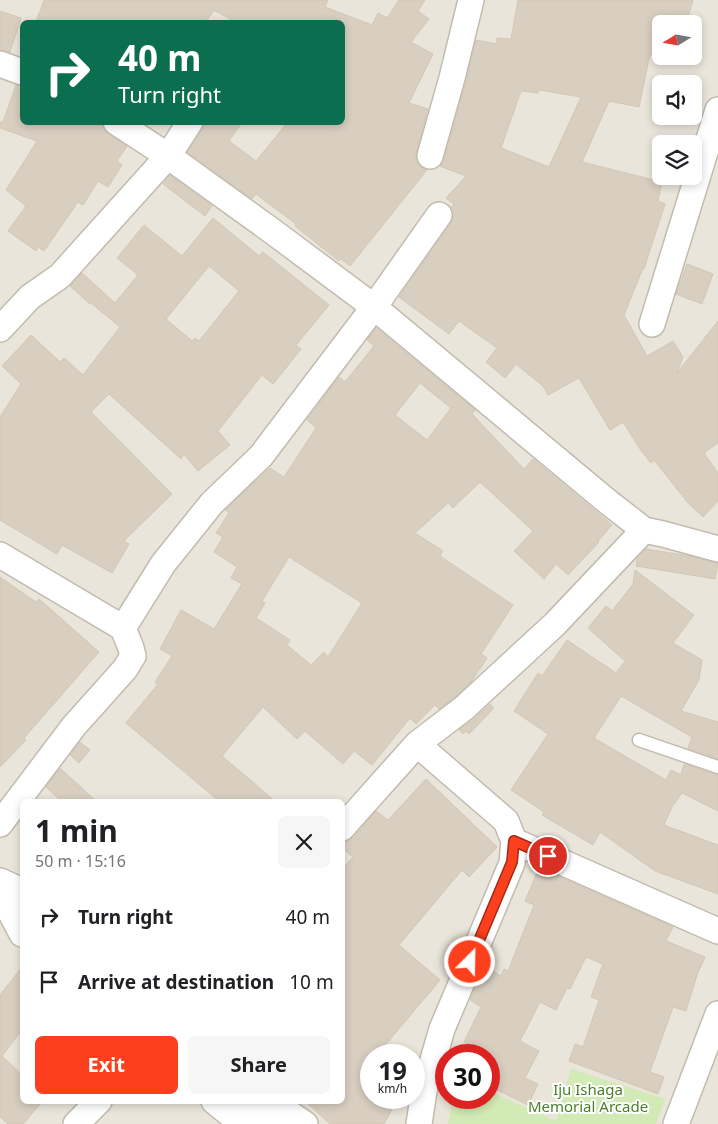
<!DOCTYPE html>
<meta charset="utf-8">
<style>
body{margin:0;font-family:"Noto Sans",sans-serif;background:#f6f6f6;color:#202124;height:100vh;display:flex;flex-direction:column;font-size:19px;white-space:nowrap}
*{box-sizing:border-box;margin:0}
p{font-size:16px;color:#757577}
.icon{flex:none;width:28px;height:28px;fill:none;stroke:currentColor;stroke-width:2;stroke-linecap:round;stroke-linejoin:round}
.map{position:relative;flex:1;overflow:hidden}
.details{position:absolute;left:20px;top:799px;width:325px;height:305px;display:flex;flex-direction:column;background:#fff;border-radius:8px;box-shadow:0 2px 8px #0003}
.details>*{flex:none}
.guide{position:absolute;left:20px;top:20px;width:325px;height:105px;border-radius:8px;box-shadow:0 2px 8px #0003;background:#0b6e4f;color:#fff;overflow:hidden}
.needle{width:32px;rotate:259deg}
.tools{position:absolute;left:652px;top:15px;display:grid;gap:10px}
.tools a{display:grid;place-items:center;width:50px;height:50px;border-radius:8px;background:#fff;box-shadow:0 2px 8px #0003;font-size:25px}
.speed{position:absolute;left:360px;top:1044px;display:flex;gap:10px;font-size:25px;font-weight:700;text-align:center}
.speed>*{display:grid;place-content:center;width:65px;height:65px;border-radius:50%;background:#fff;box-shadow:0 2px 8px #0003;line-height:1}
.speed small{font-size:12px;font-weight:400}
.speed .limit{border:8px solid #d22;background:#fff;color:#111}
.pin{position:absolute;display:grid;place-items:center;width:42px;height:42px;color:#fff;margin:-21px;border:2px solid #fff;border-radius:50%;box-shadow:0 1px 5px #0007}
.me{position:absolute;width:55px;margin:-28px;rotate:23deg;stroke-linejoin:round;filter:drop-shadow(0 0 4px #0008)}
.turn{display:flex;align-items:center;gap:18px;height:105px;padding:0 15px;font-size:22px}
.turn .icon{width:65px;height:65px;stroke-width:2.5}
.turn b{display:block;font-size:35px;line-height:42px}
.round{display:grid;place-items:center;flex:none;width:52px;height:52px;border-radius:8px;background:#f6f6f6}
.head{display:flex;align-items:center;justify-content:space-between;height:85px;padding:0 15px}
h1{font-size:30px;font-weight:700;line-height:38px}
.button{display:flex;gap:10px;margin-top:auto;padding:10px 15px}
.button a{flex:1;height:58px;border-radius:8px;background:#fc3f1d;color:#fff;font-size:20px;font-weight:700;line-height:58px;text-align:center}
.button a+a{background:#f6f6f6;color:#202124}
ul{padding:0;list-style:none}
li{display:flex;align-items:center;gap:15px;height:65px;padding:0 15px}
li div{flex:1}
li b{display:block;font-size:19px}
li em{font-style:normal}
.map>svg:first-child{display:block}
.residential{fill:#eae5da;fill-rule:evenodd}
.green{fill:#d2eab5}
.building{fill:#d8cfc1;stroke:#d3c7b4;fill-rule:evenodd}
.lines{fill:none;stroke-linecap:round;stroke-linejoin:round}
.service-casing{stroke:#c2bbae;stroke-width:15}
.minor-casing{stroke:#c2bbae;stroke-width:28}
.service{stroke:#fff;stroke-width:12}
.minor{stroke:#fff;stroke-width:25}
.route-casing{stroke:#a42913;stroke-width:12}
.route{stroke:#fc3f1d;stroke-width:9}
.labels{text-anchor:middle;stroke-width:4;stroke-linejoin:round;paint-order:stroke}
.park-label{font-size:15px;fill:#4a7f2a;stroke:#fff}
</style>
<div class="map">
<svg width="718" height="1124" viewBox="0 0 718 1124">
<rect width="100%" height="100%" fill="#f6f3ec"/>
<!-- residential -->
<path class="residential" d="M0,0H718V1124H0ZM22,22H342V122H22ZM661,24H694V56H661ZM661,84H694V116H661ZM661,144H694V176H661ZM22,801H342V1101H22ZM371,1055H414V1098H371ZM446,1055H489V1098H446Z"/>
<!-- green -->
<path class="green" d="M571,1069L665,1099L656,1124H448L453,1098H489V1091L556,1121Z"/>
<!-- building -->
<path class="building" d="M44,0H328L325,7L372,25L378,13L387,18L399,0H425L418,11L429,19L411,42L433,54L409,103L428,109L416,153V160L419,166L427,170L350,266L341,259L339,261L295,226L296,224L256,194L252,199L187,152L202,130L204,122H242L229,141L256,161L288,122H342V22H235L214,10L206,22H36Z
M518,0H693L686,24H661V57L650,54L639,107L609,101L582,162L662,182L658,201L665,204L644,269L643,268L624,315L647,356L673,341L683,357L677,373L718,321V443L704,453L718,473V501L703,517L688,503L654,460L651,463L640,449L623,422L610,430L579,378L548,395L543,386L516,364L505,378L486,362L497,348L459,321L449,334L399,297L451,223L453,217V212L454,211L451,208L454,204L446,198L466,176L440,166L444,160L466,82L476,40L497,44V38L511,39ZM539,90L581,97L549,167L501,148L521,91L538,93Z
M0,11L21,18L10,52L0,50Z
M16,85L22,86V122H100L102,124L103,129L108,134L127,146L117,161L122,165L108,187L98,181L83,205L78,202L44,251L38,247L36,251L8,231L26,206L6,190L37,141L0,128V122H3Z
M170,175L212,206L205,216L163,184Z
M213,218L259,256L263,252L329,305L296,345L301,349L273,384L262,375L218,431L230,445L198,471L184,454L181,459L109,394L91,412L172,494L124,541L129,544L112,573L62,545L57,554L0,520V417L21,384L2,366L31,335L60,362L64,358L83,375L120,327L91,303L90,304L70,286L82,273L115,303L138,275L117,258L144,225L182,256ZM209,266L239,291L199,341L195,338L192,341L166,319Z
M687,264L713,274L702,304L676,294Z
M376,328L475,410L472,414L524,469L533,459L612,525L598,541L599,542L568,575L556,564L544,579L514,551L533,531L480,482L453,508L448,503L415,533L443,551L440,556L513,605L481,654L487,658L471,682L455,697L439,709L435,705L416,724L410,718L372,765L354,751L343,764L305,731L297,739L263,707L222,756L275,801H219L126,723L158,684L155,682L172,656L160,649L181,610L214,629L242,584L231,578L237,567L214,552L223,537L216,533L229,513L225,510L270,468L284,477L316,428L307,420L339,377L345,382L374,346L367,340ZM420,383L451,408L427,440L395,415ZM289,557L362,603L328,657L324,652L311,665L287,645L290,640L256,618L265,603L262,601Z
M646,549L689,556L718,563L715,579L636,566L637,559Z
M635,570L694,615L673,643L702,660L699,680L681,711L718,722V758L688,748L692,737L621,696L594,738L666,780L671,770L681,775L684,764L718,775V811L682,793L672,807L664,825L718,845V894L655,871L600,832L593,845L542,815L544,812L511,790L548,734L514,711L538,673L542,676L567,640L616,673L625,661L588,628L606,606L612,611L633,584Z
M0,577L36,602L39,599L99,652L24,738L26,740L0,767Z
M490,704L494,708L469,734L466,731L463,734L459,730L474,719Z
M80,742L90,750L79,763L70,755Z
M60,768L96,801H61L46,787Z
M426,779L497,847L469,877L462,870L399,945L440,980L377,1055H371V1098H398L384,1124H330L305,1101H342V869L353,857L342,848V842L347,841L353,838L376,811L388,820Z
M539,868L673,927L666,941L705,957L697,975L686,1011L673,1007L650,1072L664,1077L658,1094L569,1061L575,1044L583,1047L599,1000L591,997L603,964L586,957L570,989L567,988L556,1010L540,1002L520,1041L539,1051L525,1078L538,1084L528,1105L489,1086V1055H463L468,1044L464,1042L481,1007L470,1000L484,966L501,976L504,969L508,971L534,905L525,901Z
M22,967V1030L2,1056L22,1075V1101H43L23,1124H8L0,1117V995Z"/>
<g class="lines">
<defs>
<path id="service" d="M639,740L718,767"/>
<path id="minor" d="M0,64L22,72
M116,122L168,156L272,231L374,307L608,502L644,530L663,534L718,549
M430,156L452,78L471,0
M652,324L718,110
M0,329L30,297L60,276L168,156L190,122
M0,555L123,628L131,648L133,656L125,669L74,726L0,824
M123,628L163,564L212,503L261,456L374,307L439,215
M417,744L506,821L514,841L512,863L442,1029L424,1091L419,1124
M342,828L417,744L464,708L555,624L644,530
M514,841L718,931
M0,881L22,891
M0,892L22,934
M214,1101L242,1124
M240,1101L255,1113L271,1124
M271,1101L305,1124
M76,1124L99,1101
M676,1124L718,1014"/>
</defs>
<!-- service casing -->
<use href="#service" class="service-casing"/>
<!-- minor casing -->
<use href="#minor" class="minor-casing"/>
<!-- service -->
<use href="#service" class="service"/>
<!-- minor -->
<use href="#minor" class="minor"/>
</g>
<g class="lines">
<defs>
<path id="route" d="M470,962L512,862L514,841L548,856"/>
</defs>
<!-- route casing -->
<use href="#route" class="route-casing"/>
<!-- route -->
<use href="#route" class="route"/>
</g>
<g class="labels">
<!-- park labels -->
<g class="park-label">
<text x="588" y="1095">Iju Ishaga<tspan x="588" dy="17">Memorial Arcade</tspan></text>
</g>
</g>
</svg>
<div class="tools">
<a><svg class="needle" viewBox="-14 -14 28 28"><path d="M0-13l5 13h-10z" fill="#e53935"/><path d="M0 13l5-13h-10z" fill="#757577"/></svg></a>
<a><svg class="icon" aria-label="sound" viewBox="0 0 24 24"><path d="M4 9h4l5-4v14l-5-4H4zM17 9q2 3 0 6"/></svg></a>
<a><svg class="icon" aria-label="layers" viewBox="0 0 24 24"><path d="M12 4l9 5-9 5-9-5zM3 14l9 5 9-5"/></svg></a>
</div>
<div class="speed"><div>19<small>km/h</small></div><div class="limit">30</div></div>
<div class="pin" style="left:548px;top:856px;background:#d93025"><svg class="icon" aria-label="arrive" viewBox="0 0 24 24"><path d="M6 21V4h12l-3 4 3 4H6"/></svg></div>
<svg class="me" style="left:470px;top:962px" viewBox="-20 -20 40 40"><circle r="17" fill="#fc3f1d" stroke="#fff" stroke-width="3"/><path d="M0-11L8 9 0 5-8 9z" fill="#fff"/></svg>
<div class="guide">
<div class="turn"><svg class="icon" aria-label="right" viewBox="0 0 24 24"><path d="M7 20v-9h11M14 6l5 5-5 5"/></svg><div><b>40 m</b>Turn right</div></div>
</div>
<section class="details">
<div class="head"><div><h1>1 min</h1><p>50 m · 15:16</p></div><a class="round"><svg class="icon" aria-label="close" viewBox="0 0 24 24"><path d="M6 6l12 12M18 6L6 18"/></svg></a></div>
<ul>
<li><svg class="icon" aria-label="right" viewBox="0 0 24 24"><path d="M7 20v-9h11M14 6l5 5-5 5"/></svg><div><b>Turn right</b></div><em>40 m</em></li>
<li><svg class="icon" aria-label="arrive" viewBox="0 0 24 24"><path d="M6 21V4h12l-3 4 3 4H6"/></svg><div><b>Arrive at destination</b></div><em>10 m</em></li>
</ul>
<div class="button"><a>Exit</a><a>Share</a></div>
</section>
</div>
